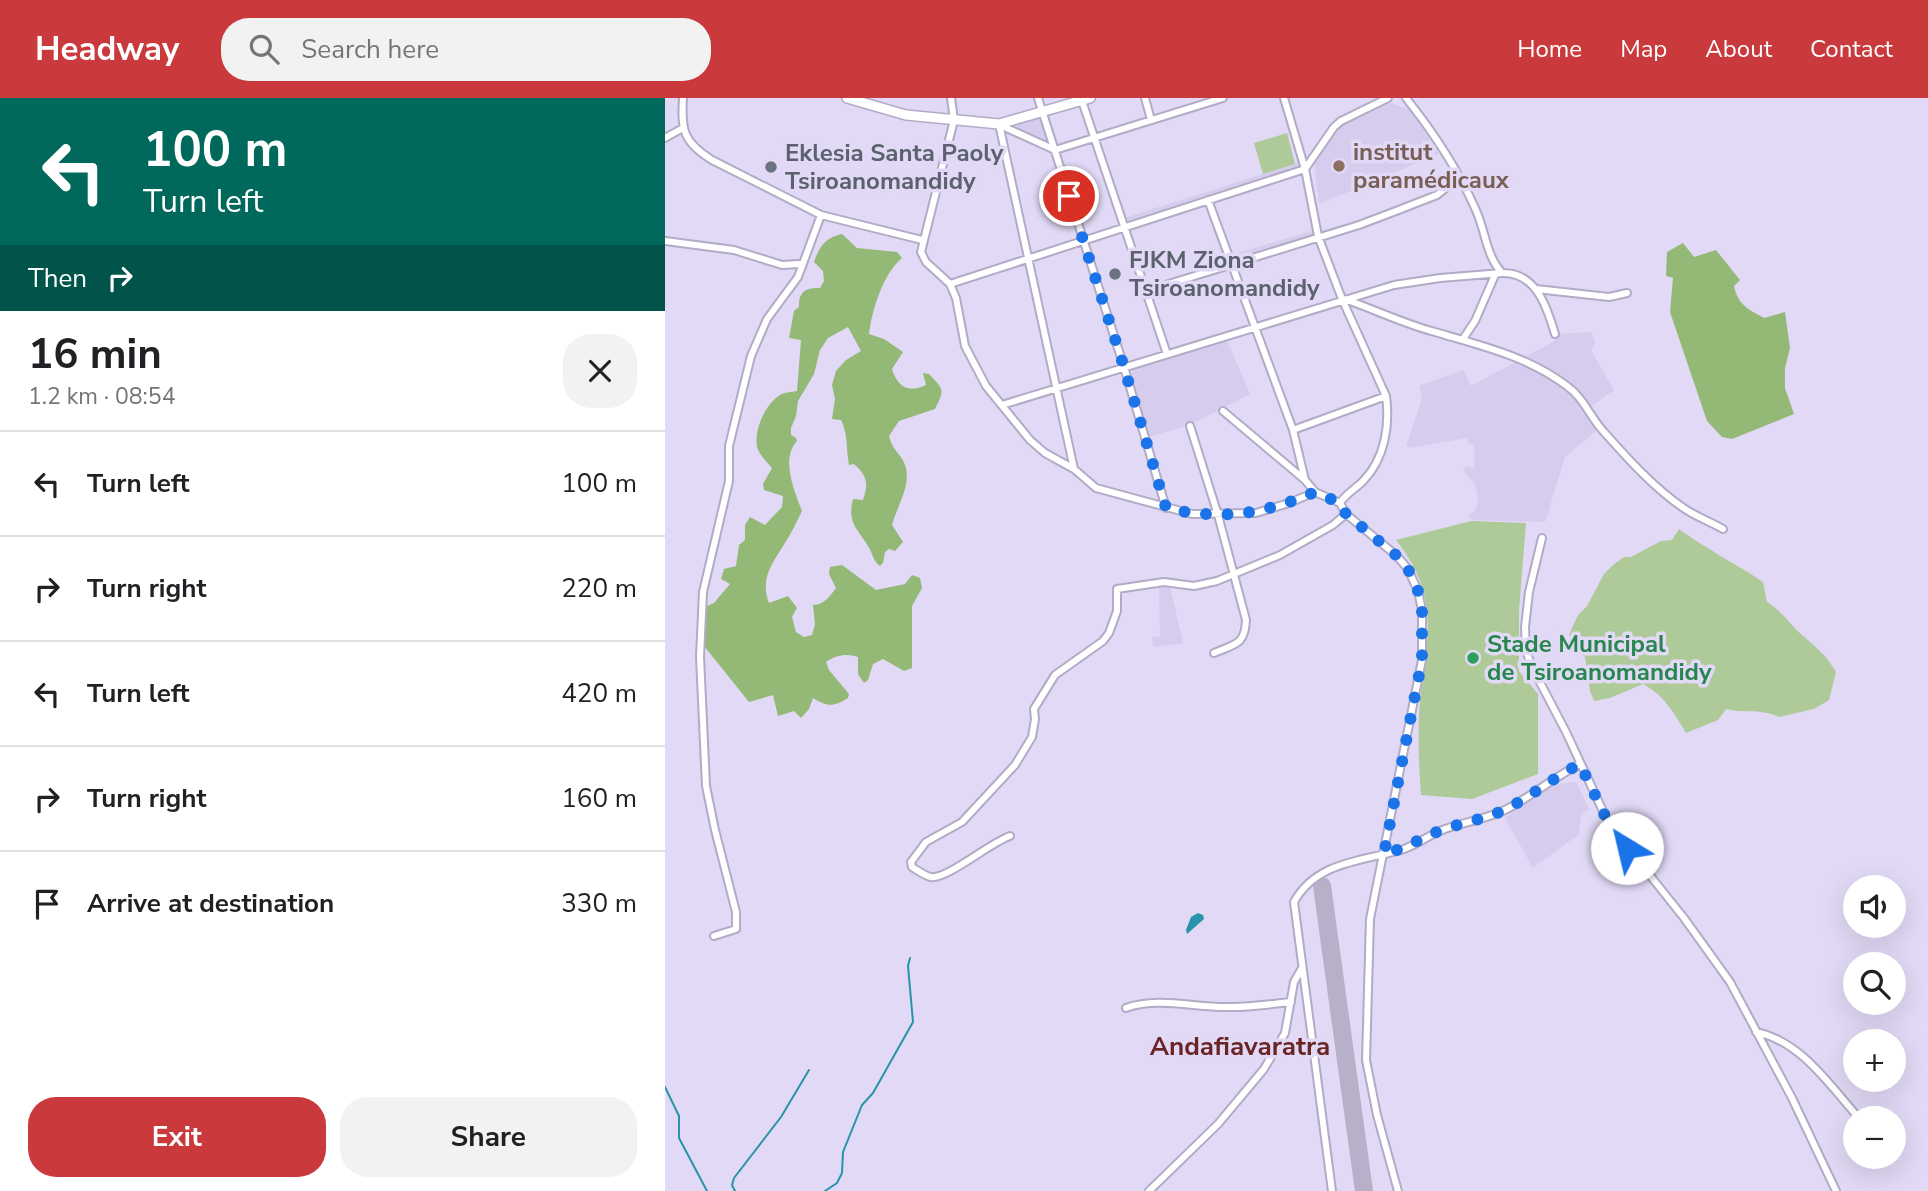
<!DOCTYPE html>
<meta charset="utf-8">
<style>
body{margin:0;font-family:"Nunito Sans",sans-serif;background:#f2f2f2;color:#202124;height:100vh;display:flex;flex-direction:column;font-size:26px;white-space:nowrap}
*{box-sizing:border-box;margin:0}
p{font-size:23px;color:#757577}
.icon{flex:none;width:38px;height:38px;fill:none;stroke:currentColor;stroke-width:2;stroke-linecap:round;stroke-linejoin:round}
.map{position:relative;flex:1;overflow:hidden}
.details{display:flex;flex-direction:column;background:#fff;width:665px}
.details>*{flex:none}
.hud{background:#00695c;color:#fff;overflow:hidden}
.controls{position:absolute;left:1178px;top:777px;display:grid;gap:14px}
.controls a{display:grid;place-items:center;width:63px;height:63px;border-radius:50%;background:#fff;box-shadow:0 7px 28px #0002;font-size:35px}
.pin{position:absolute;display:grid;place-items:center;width:60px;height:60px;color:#fff;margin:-30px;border:4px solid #fff;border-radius:50%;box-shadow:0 2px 7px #0007}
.me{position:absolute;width:77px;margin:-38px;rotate:324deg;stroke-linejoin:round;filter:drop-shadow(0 0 5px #0008)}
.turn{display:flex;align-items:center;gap:24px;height:147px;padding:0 28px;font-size:32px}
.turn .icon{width:91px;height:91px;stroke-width:2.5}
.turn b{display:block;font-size:49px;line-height:60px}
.then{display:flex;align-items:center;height:66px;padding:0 28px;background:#0003;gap:14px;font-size:26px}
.round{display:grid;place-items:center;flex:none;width:74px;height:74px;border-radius:28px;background:#f2f2f2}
.summary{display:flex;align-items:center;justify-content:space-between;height:119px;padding:0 28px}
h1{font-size:42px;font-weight:700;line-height:52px}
.action{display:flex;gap:14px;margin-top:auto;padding:14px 28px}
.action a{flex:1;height:80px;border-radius:28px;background:#ca3a3d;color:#fff;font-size:28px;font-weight:700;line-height:80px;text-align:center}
.action a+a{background:#f2f2f2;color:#202124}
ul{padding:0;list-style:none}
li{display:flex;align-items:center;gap:21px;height:105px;padding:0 28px;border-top:2px solid #e0e0e0}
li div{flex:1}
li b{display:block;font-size:26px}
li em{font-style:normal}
header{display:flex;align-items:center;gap:42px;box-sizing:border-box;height:98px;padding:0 35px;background:#ca3a3d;color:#fff}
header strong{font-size:33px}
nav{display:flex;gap:38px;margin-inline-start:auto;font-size:24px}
.search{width:490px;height:63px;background:#f2f2f2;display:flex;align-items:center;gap:18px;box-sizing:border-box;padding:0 24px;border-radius:28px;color:#757577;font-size:26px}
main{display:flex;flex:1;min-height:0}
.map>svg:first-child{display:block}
.built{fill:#d6ccee;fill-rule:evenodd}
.green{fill:#afca99}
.forest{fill:#94b876}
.water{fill:#2794ab}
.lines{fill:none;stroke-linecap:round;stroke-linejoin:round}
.stream{stroke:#2794ab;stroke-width:2}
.taxiway{stroke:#b8b0c8;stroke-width:18}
.street-casing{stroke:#b2abc5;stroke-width:10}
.secondary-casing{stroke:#b2abc5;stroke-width:12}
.street{stroke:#fff;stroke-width:6}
.secondary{stroke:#fff;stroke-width:9}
.route{stroke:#1a73e8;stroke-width:12;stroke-dasharray:0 21.6}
.education-dot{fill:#8d6e63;stroke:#e1d9f5;stroke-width:2.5}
.worship-dot{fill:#6b7280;stroke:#e1d9f5;stroke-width:2.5}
.leisure-dot{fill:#2e9e5b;stroke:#e1d9f5;stroke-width:2.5}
.labels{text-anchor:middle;stroke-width:7;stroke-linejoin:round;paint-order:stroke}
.education-label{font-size:24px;font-weight:bold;fill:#785e54;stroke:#e1d9f5;text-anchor:start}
.worship-label{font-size:24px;font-weight:bold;fill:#5b616d;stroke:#e1d9f5;text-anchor:start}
.leisure-label{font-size:24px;font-weight:bold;fill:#27864d;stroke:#e1d9f5;text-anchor:start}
.neighbourhood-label{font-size:26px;font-weight:bold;fill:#692423;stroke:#e1d9f5}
</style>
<header>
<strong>Headway</strong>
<div class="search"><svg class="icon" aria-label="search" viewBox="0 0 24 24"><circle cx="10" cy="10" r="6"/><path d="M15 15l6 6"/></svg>Search here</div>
<nav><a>Home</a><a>Map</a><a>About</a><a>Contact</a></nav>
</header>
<main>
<section class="details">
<div class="hud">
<div class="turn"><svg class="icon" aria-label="left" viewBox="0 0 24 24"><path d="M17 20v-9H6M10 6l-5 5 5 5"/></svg><div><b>100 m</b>Turn left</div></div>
<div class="then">Then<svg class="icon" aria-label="right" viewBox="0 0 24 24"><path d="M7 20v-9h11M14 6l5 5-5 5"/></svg></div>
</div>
<div class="summary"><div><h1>16 min</h1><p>1.2 km · 08:54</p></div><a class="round"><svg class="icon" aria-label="close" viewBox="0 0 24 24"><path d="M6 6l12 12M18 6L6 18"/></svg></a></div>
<ul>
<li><svg class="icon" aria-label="left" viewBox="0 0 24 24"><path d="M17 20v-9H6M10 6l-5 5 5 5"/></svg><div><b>Turn left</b></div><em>100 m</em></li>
<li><svg class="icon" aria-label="right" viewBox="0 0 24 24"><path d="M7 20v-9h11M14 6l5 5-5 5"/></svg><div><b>Turn right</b></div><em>220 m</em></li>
<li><svg class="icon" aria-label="left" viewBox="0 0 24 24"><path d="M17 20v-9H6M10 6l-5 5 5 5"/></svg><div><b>Turn left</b></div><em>420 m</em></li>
<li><svg class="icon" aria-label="right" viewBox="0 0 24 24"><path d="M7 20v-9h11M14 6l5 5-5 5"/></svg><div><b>Turn right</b></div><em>160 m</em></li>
<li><svg class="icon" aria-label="arrive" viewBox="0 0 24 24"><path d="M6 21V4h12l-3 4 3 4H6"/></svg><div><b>Arrive at destination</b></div><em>330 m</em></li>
</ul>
<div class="action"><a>Exit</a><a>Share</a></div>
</section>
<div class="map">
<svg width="1263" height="1093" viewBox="0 0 1263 1093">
<rect width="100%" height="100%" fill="#e1d9f5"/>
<!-- built -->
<path class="built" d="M726,5L745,12L774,56L654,106L649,63L673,28Z
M377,17L385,43L392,46L431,35L456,121L636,64L639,73L548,102L567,157L649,132L651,142L572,167L593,223L590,231L561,240L585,296L525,327L483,339L464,279L470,270L468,263L496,254L458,133L433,141L431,135L454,127L427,45L392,55L344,34L346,27ZM540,108L560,165L482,190L464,136L469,130ZM564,169L586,227L503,254L484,195Z
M927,234L930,246L926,252L949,292L920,313L932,332L900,359L880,424L807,422L804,418L811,411L813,399L810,386L798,373L801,368L810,370L809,346L804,347L802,340L744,350L741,348L757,301L754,288L799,272L806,288L890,243L893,236Z
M505,488L518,545L488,549L487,539L495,538L494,490Z
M911,684L924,711L916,716L914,736L868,770L840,720L870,697L893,686Z"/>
<!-- green -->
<path class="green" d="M622,35L630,66L598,76L589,45Z
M806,423L861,425L854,513V573L873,596V676L807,701L756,697C754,670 753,643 754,616C759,546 780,504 731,442Z
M1014,431C1041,451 1070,465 1098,484L1102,504C1117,513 1125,527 1138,538C1153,551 1162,558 1171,574L1164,602L1149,611L1114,619C1095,610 1081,616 1061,611L1053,622L1021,635C1009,615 999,597 978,586L945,600L929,603L925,593L920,559L913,554L904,537L913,517L922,508L939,476L948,467L959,459H966L996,443L1007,442Z"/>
<!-- forest -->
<path class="forest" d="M177,136L192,150L232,154L237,160C218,176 207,211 204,236L219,241L238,254L227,271C233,290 244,295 261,287L258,275L264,276C279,292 280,291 270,311L234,323L224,338C228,354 236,355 240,367C247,387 232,408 227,427L238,444L230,453L224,451L220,454L218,465L215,468C207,462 208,455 203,448C192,430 182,425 188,401L198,402C204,385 202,378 189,366L184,367C181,351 183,335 176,322L167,321L170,301L167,287L171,273L181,262L196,253L183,229L163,240L155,252L149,276L133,303L131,318L126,330V337L131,340L132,343C115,361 130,394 137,413C132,423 127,434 121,443C109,464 94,479 104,505L123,498L132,510L127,519L131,534L139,539L147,537L150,526L148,507C159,507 165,498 171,490L164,476L165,469L177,467L211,492L240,486L247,477L255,480L257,490L247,508V570L239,573L218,561L208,566L203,582L199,585L193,576V559C183,555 170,557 161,564L164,572L184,596L183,600C169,609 162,609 148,600L144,611L136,620L129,613L113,618L108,597L84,604L39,548L41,513L42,508L49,505L65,486L56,481L59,471L71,468L74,447L80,442V427L85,419L100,427L117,409L118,398L99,392L98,386L107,370C103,365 96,358 93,352C87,335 100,306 115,297C120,294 127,294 132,293L136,242L124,240L129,213L134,209C133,194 141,189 155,190L159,183L158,173L149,164C154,149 161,139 177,136Z
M1018,145L1029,159L1051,152L1075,182L1069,188C1073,207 1083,211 1099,220L1120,214L1125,250L1120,270V290L1129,316L1067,341L1057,339L1042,323L1005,214L1008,180L1001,178L1002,154Z"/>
<!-- water -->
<path class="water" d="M533,815L538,817L539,821L522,836L521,832L526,819Z"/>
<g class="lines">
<!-- stream -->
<path class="stream" d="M0,989L14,1018V1040L42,1093
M70,1093L67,1087L69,1080L116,1019L144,972
M160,1093L172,1085L177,1075L178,1054L197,1007L208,995L248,924L243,868L245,860"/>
<!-- taxiway -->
<path class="taxiway" d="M657,788L699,1093"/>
<defs>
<path id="street" d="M18,0C16,32 18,44 47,62L156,117L257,142
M286,0L289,22L256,154L261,164L285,186L640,71L669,29L676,23L723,0
M373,0L459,269L501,410
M416,0L502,256
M480,0L486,22
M619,0L640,71L653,138L677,201L721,298C725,327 720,360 699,382C692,390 681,395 675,405L681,416L732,458L743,471L753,493L757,512V562L705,821L701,962L712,1017L733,1093
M741,0C768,34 792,70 810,110C821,133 820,156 837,175C871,174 882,209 890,236
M334,26L409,371
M335,27L390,52L558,0
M0,40L18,30
M543,102L628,332L640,382L650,394
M0,143L69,152L117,167L134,166
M285,186L291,200L300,248L321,288L365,342L380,355L409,371L431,390L527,416L591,415L624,405L650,394L675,405
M871,191L944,199L962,195
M481,193L694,127L731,113L772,97L786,86L791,74
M679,201C709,211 739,226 770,234C817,248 862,258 902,288C919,300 925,319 939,334C963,361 990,391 1020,411C1032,419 1046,424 1058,431
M798,241L810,223L830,177
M337,307L729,187L775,180L837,175
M558,313L640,382
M525,328L553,417L581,522C580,547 570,546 549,555
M628,332L721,298
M877,440L864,494L860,529L861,553L868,571L901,634L944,726L1019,820L1065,884L1127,1000L1171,1093
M345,738C326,744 281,782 266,779C260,778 252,772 247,769L246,764L261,744L297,724L350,667L367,639L370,621L369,611L390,577L438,543L444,535L452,513V491L499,484L529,488L552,483L615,457L668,427L681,416
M49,838L71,831V814L50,732L41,688L35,559L38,494L64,383V348L86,258L102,221L133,179L156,117
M461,910C492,899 528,909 560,909C582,910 605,906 626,904
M1091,934C1136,943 1165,988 1194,1020
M1228,1038L1235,1041
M484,1093L553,1026L599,971L620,935L629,884L637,870
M667,1093L629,804C651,764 696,763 736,752C752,747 765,736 780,731C800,724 822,721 842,711C867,698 889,679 915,666"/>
<path id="secondary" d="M182,0L241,17L334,26L425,0"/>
</defs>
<!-- street casing -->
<use href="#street" class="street-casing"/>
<!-- secondary casing -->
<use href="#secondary" class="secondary-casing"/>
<!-- street -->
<use href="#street" class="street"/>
<!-- secondary -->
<use href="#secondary" class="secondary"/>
</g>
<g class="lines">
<!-- route -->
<path class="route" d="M404,98L459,269L501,410C556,423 599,416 650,394L675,405L681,416L732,458L743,471L753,493L757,512V562L719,756C742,750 758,739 779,731C800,724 821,721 841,711C867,698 889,679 915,666L944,726L962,750"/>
</g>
<!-- markers -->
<circle class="education-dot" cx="674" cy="68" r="7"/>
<g class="worship-dot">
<circle cx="106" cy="69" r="7"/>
<circle cx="450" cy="176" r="7"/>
</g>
<circle class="leisure-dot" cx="808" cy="560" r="7"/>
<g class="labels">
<!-- education labels -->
<g class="education-label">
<text x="688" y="62">institut<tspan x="688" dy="28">paramédicaux</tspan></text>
</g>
<!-- worship labels -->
<g class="worship-label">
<text x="120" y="63">Eklesia Santa Paoly<tspan x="120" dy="28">Tsiroanomandidy</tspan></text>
<text x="464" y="170">FJKM Ziona<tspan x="464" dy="28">Tsiroanomandidy</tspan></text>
</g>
<!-- leisure labels -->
<g class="leisure-label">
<text x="822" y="554">Stade Municipal<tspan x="822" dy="28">de Tsiroanomandidy</tspan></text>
</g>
<!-- neighbourhood labels -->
<g class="neighbourhood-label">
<text x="575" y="957">Andafiavaratra</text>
</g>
</g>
</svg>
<div class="controls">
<a><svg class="icon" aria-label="sound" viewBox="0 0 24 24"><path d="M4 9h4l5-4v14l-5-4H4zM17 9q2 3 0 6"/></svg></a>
<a><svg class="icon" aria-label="search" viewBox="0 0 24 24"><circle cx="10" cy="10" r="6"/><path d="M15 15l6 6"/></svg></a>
<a>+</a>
<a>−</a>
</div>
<div class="pin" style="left:404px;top:98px;background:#d93025"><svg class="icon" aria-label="arrive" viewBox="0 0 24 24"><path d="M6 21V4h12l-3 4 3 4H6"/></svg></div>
<svg class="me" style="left:962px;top:750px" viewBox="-20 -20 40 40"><circle r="19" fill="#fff"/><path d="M0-13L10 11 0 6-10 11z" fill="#1a73e8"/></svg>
</div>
</main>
